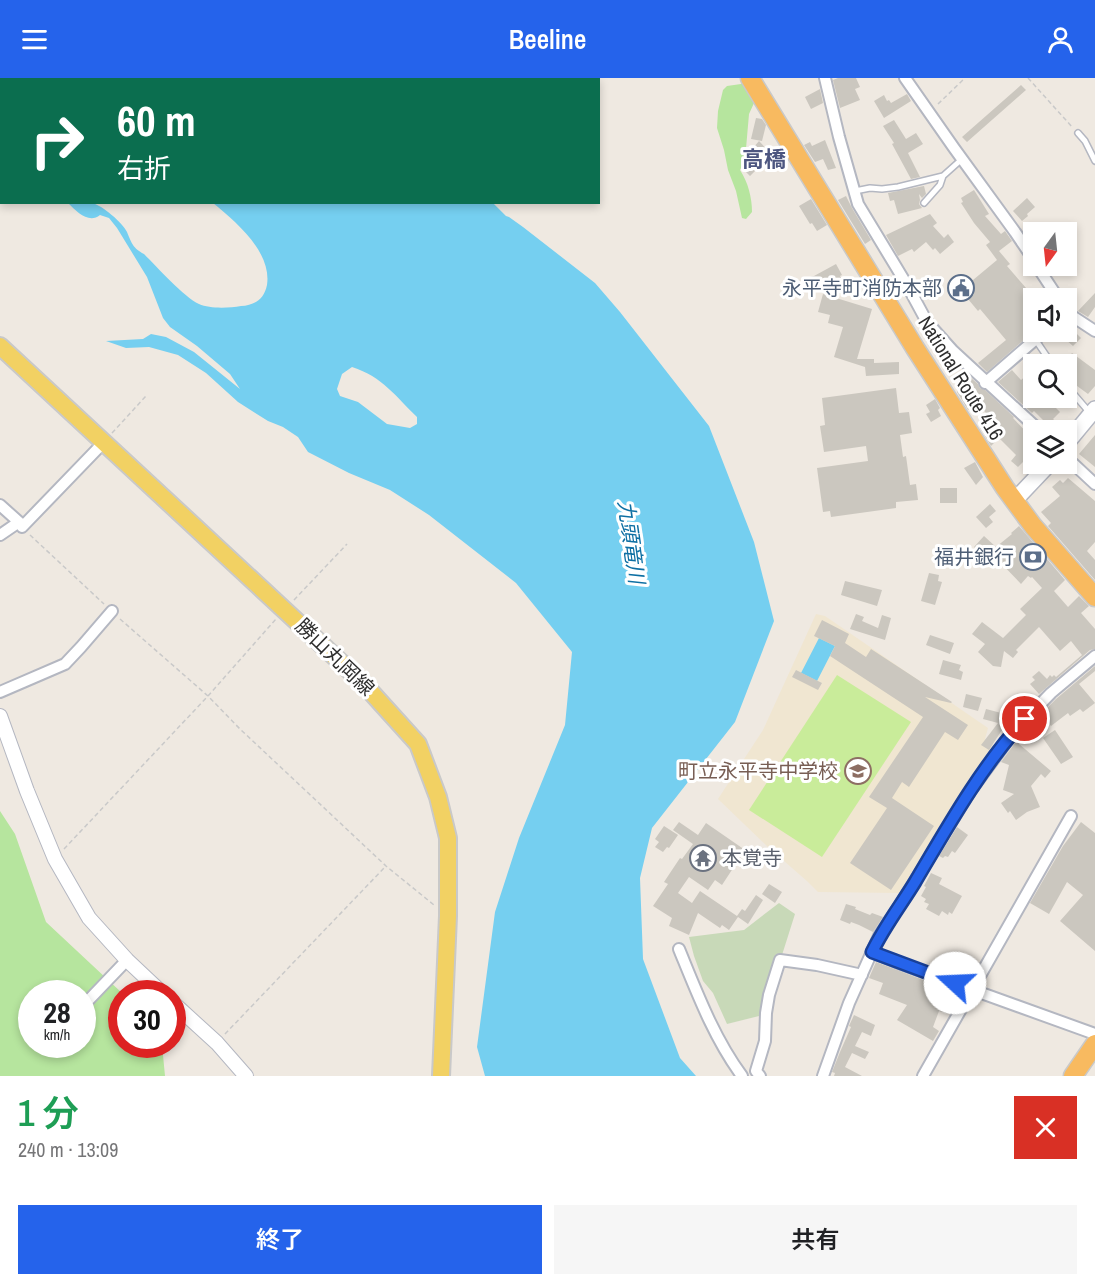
<!DOCTYPE html>
<html lang="ja">
<meta charset="utf-8">
<style>
body{margin:0;font-family:"Archivo Narrow","Noto Sans JP",sans-serif;background:#f6f6f6;color:#202124;height:100vh;display:flex;flex-direction:column;font-size:22px;white-space:nowrap}
*{box-sizing:border-box;margin:0}
p{font-size:20px;color:#757577}
.icon{flex:none;width:33px;height:33px;fill:none;stroke:currentColor;stroke-width:2;stroke-linecap:round;stroke-linejoin:round}
.map{position:relative;height:998px;overflow:hidden}
.details{display:flex;flex-direction:column;background:#fff;flex:1}
.details>*{flex:none}
.guide{position:absolute;left:0px;top:0px;width:600px;height:126px;box-shadow:0 3px 9px #0003;background:#0b6e4f;color:#fff;overflow:hidden}
.needle{width:39px;rotate:195deg}
.controls{position:absolute;left:1023px;top:144px;display:grid;gap:12px}
.controls a{display:grid;place-items:center;width:54px;height:54px;border-radius:0px;background:#fff;box-shadow:0 3px 9px #0003;font-size:30px}
.speed{position:absolute;left:18px;top:902px;display:flex;gap:12px;font-size:30px;font-weight:700;text-align:center}
.speed>*{display:grid;place-content:center;width:78px;height:78px;border-radius:50%;background:#fff;box-shadow:0 3px 9px #0003;line-height:1}
.speed small{font-size:15px;font-weight:400}
.speed .limit{border:9px solid #d22;background:#fff;color:#111}
.pin{position:absolute;display:grid;place-items:center;width:51px;height:51px;color:#fff;margin:-26px;border:3px solid #fff;border-radius:50%;box-shadow:0 2px 6px #0007}
.me{position:absolute;width:66px;margin:-33px;rotate:290deg;stroke-linejoin:round;filter:drop-shadow(0 0 4px #0008)}
.turn{display:flex;align-items:center;gap:21px;height:126px;padding:0 18px;font-size:27px}
.turn .icon{width:78px;height:78px;stroke-width:2.5}
.turn b{display:block;font-size:42px;line-height:51px}
.round{display:grid;place-items:center;flex:none;width:63px;height:63px;border-radius:0px;background:#f6f6f6}
.head{display:flex;align-items:center;justify-content:space-between;height:102px;padding:0 18px}
h1{font-size:36px;font-weight:600;line-height:45px;color:#1e9e55}
.button{display:flex;gap:12px;margin-top:auto;padding:12px 18px}
.button a{flex:1;height:69px;border-radius:0px;background:#2563eb;color:#fff;font-size:24px;font-weight:600;line-height:69px;text-align:center}
.button a+a{background:#f6f6f6;color:#202124}
header{display:flex;justify-content:space-between;align-items:center;height:78px;padding:0 18px;background:#2563eb;color:#fff;font-size:27px;font-weight:600}
.map>svg:first-child{display:block}
.education{fill:#f0e6d1}
.green{fill:#b6e59e;fill-rule:evenodd}
.cemetery{fill:#c8d9b8}
.pitch{fill:#c9ec9a}
.water{fill:#75cff0;fill-rule:evenodd}
.building{fill:#cbc7bf}
.lines{fill:none;stroke-linecap:round;stroke-linejoin:round}
.service-casing{stroke:#b4b7c1;stroke-width:8}
.minor-casing{stroke:#b4b7c1;stroke-width:14}
.tertiary-casing{stroke:#b4b7c1;stroke-width:16}
.secondary-casing{stroke:#b4b7c1;stroke-width:18}
.primary-casing{stroke:#c9c9c9;stroke-width:20}
.trunk-casing{stroke:#c9c9c9;stroke-width:21}
.path{stroke:#c9c9c9;stroke-width:1.5;stroke-dasharray:4.5 3;stroke-linecap:butt}
.service{stroke:#fff;stroke-width:5}
.minor{stroke:#fff;stroke-width:10}
.tertiary{stroke:#fff;stroke-width:14}
.secondary{stroke:#fff;stroke-width:15}
.primary{stroke:#f2d163;stroke-width:16}
.trunk{stroke:#f8ba60;stroke-width:18}
.route-casing{stroke:#184099;stroke-width:15}
.route{stroke:#2563eb;stroke-width:10}
.labels{text-anchor:middle;stroke-width:6;stroke-linejoin:round;paint-order:stroke}
.service-label{font-size:20px;fill:#4e5e75;stroke:#fff;text-anchor:end}
.street-label{font-size:20px;fill:#2e2e2e;stroke:#fff}
.education-label{font-size:20px;fill:#785e54;stroke:#fff;text-anchor:end}
.worship-label{font-size:20px;fill:#5b616d;stroke:#fff;text-anchor:start}
.water-label{font-size:21px;font-style:italic;fill:#0d6fa3;stroke:#fff}
.quarter-label{font-size:22px;font-weight:bold;fill:#4d5680;stroke:#fff}
</style>
<header><svg class="icon" aria-label="menu" viewBox="0 0 24 24"><path d="M4 6h16M4 12h16M4 18h16"/></svg>Beeline<svg class="icon" aria-label="person" viewBox="0 0 24 24"><circle cx="12" cy="8" r="4"/><path d="M4 21q1-7 8-7t8 7"/></svg></header>
<div class="map">
<svg width="1095" height="998" viewBox="0 0 1095 998">
<rect width="100%" height="100%" fill="#efe9e1"/>
<!-- education -->
<path class="education" d="M816,536L825,538L988,650L985,661L996,669L899,815L818,814L808,804L768,769L718,721L763,652Z"/>
<!-- green -->
<path class="green" d="M741,6H745L754,21V25L749,36L745,82L740,92C748,104 752,120 752,134L746,141L742,140L736,113L728,92L724,72L717,50L718,33L723,12L727,8Z
M0,733L15,756L46,844L122,915V966H156L163,977L165,998H0ZM32,915H82V966H32Z"/>
<!-- cemetery -->
<path class="cemetery" d="M779,825L795,836L763,937L727,946L713,915L703,903L694,878L689,859L744,852Z"/>
<!-- pitch -->
<path class="pitch" d="M837,597L911,644L822,779L749,732Z"/>
<!-- water -->
<path class="water" d="M37,0H348L350,1L39,2Z
M68,125C75,124 85,123 92,125C102,127 123,145 127,154C132,166 133,170 144,176C157,189 184,219 199,226C210,231 229,230 241,228C254,227 264,222 267,207C272,174 236,144 213,125H493L506,138L509,139L523,149L595,205L620,234L709,348L754,464L774,543L735,644L652,750L640,800L643,881L680,980L696,998H485L477,969L495,834L519,760L565,647L572,574L516,505L429,437L390,412L349,395L308,374L298,359L283,349L268,343L238,324L206,295L178,277L149,269L126,270L106,263L143,261L151,256L166,259L194,274L240,311L230,296L197,268L170,249L163,240L147,199L117,150L109,140L100,137C89,146 77,134 68,125ZM352,289C383,299 395,318 417,339V346L410,350L387,346L358,324L340,318L337,311L342,296Z
M819,560L835,568L817,603L801,595Z"/>
<!-- building -->
<path class="building" d="M838,0H856L860,9L855,11L860,22L840,30L833,2Z
M1021,7L1026,12L967,64L962,59Z
M820,11L823,25L811,31L805,19Z
M907,16L911,23L884,40L874,23L884,17L887,23L889,22L891,25Z
M756,40L762,41L766,47L762,63L751,61Z
M894,42L906,61L916,55L923,66L908,75L920,99L911,101L892,66L894,65L883,48Z
M825,62L836,90L828,92L823,81L815,84L804,67L810,64L812,68Z
M759,63L774,79L763,90L761,87L750,98L743,91L759,76L753,70Z
M924,108L926,116L922,120L919,116L920,122L919,126L922,130L898,136L894,122L890,123L888,115Z
M974,112L989,136L985,138L1001,156L1005,153L1012,163L999,173L1010,186L1007,188L1033,218L1041,211L1049,220H1034V253L987,294L978,285L1006,262L980,231L978,233L968,221L974,216L967,207L997,182L986,167L990,164L974,145L961,125L963,124L961,120Z
M846,118L852,130L871,162L865,166L838,122Z
M1027,120L1035,129L1027,136L1028,138L1022,143L1013,133Z
M811,121L827,147L817,153L812,145L810,146L799,128Z
M930,136L937,145L933,148L944,160L948,156L954,164L940,176L935,170L933,172L926,164L914,174L912,171L898,178L886,157Z
M836,186L842,197L840,198L843,203L824,213L826,205L804,210L802,201L814,198Z
M1095,215V229L1088,239L1078,233Z
M823,216L872,231L857,281H874V285L899,284V296L866,298L865,289L834,279L843,249L828,245L830,237L818,234Z
M1068,244L1077,250L1074,253L1081,260L1073,268L1057,254H1066V246Z
M1072,275L1095,292V308L1088,316L1073,305L1075,302L1066,296V282Z
M1034,291V320H1040L1045,325L1047,323L1050,327L1052,326L1060,334L1053,341L1065,352H1046V349L1048,347L1034,333L1032,335L998,304L1012,292L1021,302Z
M971,300L978,306L980,310L985,312L1014,339L1013,340L1034,362V373L1018,389L1011,383L1016,377L999,360L991,368L980,350L990,341L986,337L987,336L976,324L968,332L957,314Z
M896,310L899,335L909,334L912,355L900,357L903,379L906,378L910,407L916,406L918,422L896,424V430L831,439L830,433L823,434L817,390L868,383L866,368L824,374L820,348L825,347L822,320Z
M935,321L940,330L938,332L941,338L931,344L926,336L930,334L926,327Z
M1095,357V389L1079,376Z
M975,384L983,399L976,407L964,390Z
M1068,400L1095,423V464L1087,473L1095,482V502L1048,448L1051,445L1041,434L1060,418L1052,409L1060,402L1063,405Z
M940,410H957V425H940Z
M990,426L996,433L989,439L993,444L986,450L976,439Z
M1019,448L1065,502L1054,513L1068,529L1079,518L1089,528L1081,535L1095,551V571L1090,572L1039,616L1030,606L1035,602L1032,599L1039,593L1047,601L1050,597L1052,599L1054,597L1056,599L1082,577L1071,563L1060,573L1039,549L1016,572L1018,574L1013,580L1004,573L1001,589L993,588L978,574L985,566L972,556L982,544L1003,560L1026,537L1020,531L1042,510L1032,499L1031,500L1028,498L1021,506L998,482L994,487L974,469L984,458L996,469L1012,456L1011,455Z
M929,495L939,497L938,503L942,504L935,527L921,523Z
M845,503L882,512L877,528L841,517Z
M856,536L864,539L862,543L878,550L882,537L891,540L885,562L850,551Z
M822,542L849,556L845,565L866,579L871,571L952,624L951,625L925,619L968,647L958,662L945,654L909,709L902,704L892,720L934,748L891,812L850,785L887,730L869,719L923,639L830,578L835,568L814,558Z
M930,557L954,565L950,576L926,567Z
M943,582L961,587L959,592L963,594L961,602L939,596Z
M1095,588V593L1079,606L1095,625L1083,634L1080,631L1070,638L1068,635L1051,648L1041,636L1056,621Z
M796,592L822,605L818,612L792,599Z
M966,616L982,620L978,633L963,629Z
M986,631L1005,636L1009,631L1017,639L1009,648L1011,638L989,672L981,667L998,645L983,641Z
M1055,652L1073,679L1061,686L1043,660Z
M1021,657L1024,659L1019,666L1051,693L1045,700L1041,696L1031,708L1040,729L1027,734L1016,742L1010,733L1008,735L1001,725L1014,716L1003,712L1009,687L1001,684Z
M679,744L698,757L706,745L745,772L722,807L715,802L708,812L689,799L678,815L692,825L700,813L737,838L742,831L745,833L756,817L763,822L748,846L738,839L729,852L722,847L720,850L698,835L689,857L669,848L672,840L653,828L668,806L664,804L680,780L682,781L693,766L673,752Z
M1081,744L1095,755V873L1060,843L1083,817L1067,804L1049,836L1030,825L1063,768Z
M664,748L678,757L669,770L667,769L663,774L655,769L659,764L655,761Z
M957,749L968,757L955,775L952,773L948,779L945,778L943,780L939,778Z
M931,795L942,800L939,806L962,818L952,836L949,834L948,837L942,833L939,838L926,831L929,826L924,824L926,821L921,818L926,809L924,808Z
M769,806L782,814L775,825L762,816Z
M846,826L856,829L855,831L870,837L872,835L883,839L873,854L859,847L851,844L850,846L840,842Z
M876,884L947,911L945,918L952,921L946,935L939,933L933,949L939,953L933,963L897,942L907,927L879,916L883,905L869,900Z
M854,937L875,947L871,958L862,954L855,968L869,974L865,981L852,975L845,989L862,998H834L835,995L832,994L840,974L851,949L849,948Z"/>
<g class="lines">
<defs>
<path id="service" d="M1078,55L1085,63L1095,83
M855,113L870,110L882,111L898,109L943,98L962,81
M924,125L940,107L943,98
M1035,261L1052,286
M1066,307L1090,335"/>
<path id="minor" d="M825,0L839,59L858,126L907,207L927,244L953,273L1039,352
M905,0L954,70L1015,154L1034,182
M1037,188L1058,220
M1066,234L1095,253
M985,305L1044,254
M1066,379L1095,406
M0,427L19,444L22,449L105,363
M0,457L19,444
M0,614L65,586L81,569L112,533
M679,871C697,915 714,960 742,998
M872,874L901,886L1095,956
M82,929L127,882
M760,998L756,993L765,963L766,935L769,917L780,882L817,887L862,897
M823,998L849,925L879,858L902,824L971,712L1016,651L1051,615L1095,578
M923,998L1071,738"/>
<path id="tertiary" d="M0,638L27,713L55,781L89,840L127,882L162,915
M172,924L217,965L246,998"/>
<path id="secondary" d="M1066,366L1095,331
M1014,423L1049,386"/>
<path id="primary" d="M0,268L362,604L418,666L438,719L448,760V838L441,998"/>
<path id="trunk" d="M750,0L915,270L1005,410L1033,448L1095,519
M1073,998L1095,966"/>
</defs>
<!-- service casing -->
<use href="#service" class="service-casing"/>
<!-- minor casing -->
<use href="#minor" class="minor-casing"/>
<!-- tertiary casing -->
<use href="#tertiary" class="tertiary-casing"/>
<!-- secondary casing -->
<use href="#secondary" class="secondary-casing"/>
<!-- primary casing -->
<use href="#primary" class="primary-casing"/>
<!-- trunk casing -->
<use href="#trunk" class="trunk-casing"/>
<!-- path -->
<path class="path" d="M1028,0L1073,50
M938,26L965,0
M112,355L146,318
M30,457L104,526
M294,522L347,466
M120,541L208,618L240,651L386,788L434,827
M64,771L208,618L276,541
M225,956L385,789"/>
<!-- service -->
<use href="#service" class="service"/>
<!-- minor -->
<use href="#minor" class="minor"/>
<!-- tertiary -->
<use href="#tertiary" class="tertiary"/>
<!-- secondary -->
<use href="#secondary" class="secondary"/>
<!-- primary -->
<use href="#primary" class="primary"/>
<!-- trunk -->
<use href="#trunk" class="trunk"/>
</g>
<g class="lines">
<defs>
<path id="route" d="M955,905L872,874C884,849 901,827 915,804C948,748 981,689 1025,641"/>
</defs>
<!-- route casing -->
<use href="#route" class="route-casing"/>
<!-- route -->
<use href="#route" class="route"/>
</g>
<!-- icons -->
<defs>
<symbol id="civic-ring" viewBox="-11 -11 22 22"><circle r="9.5" fill="#fff" stroke="#5c6f8a" stroke-width="1.5"/><path d="M-.6-6.5H3V-4.5H.6V-3L4-1V1h2V6H-6V1h2V-1L-.6-3ZM-1.2 2.5V6h2.4V2.5Z" fill="#5c6f8a"/></symbol>
<symbol id="bank-ring" viewBox="-11 -11 22 22"><circle r="9.5" fill="#fff" stroke="#5c6f8a" stroke-width="1.5"/><path d="M-6-4H6V4H-6ZM0-2.3a2.3 2.3 0 1 0 0 4.6a2.3 2.3 0 1 0 0-4.6Z" fill="#5c6f8a"/></symbol>
<symbol id="school-ring" viewBox="-11 -11 22 22"><circle r="9.5" fill="#fff" stroke="#8d6e63" stroke-width="1.5"/><path d="M0-5L7-2L0 1L-7-2ZM-4 1L0 2.5L4 1V4Q0 6-4 4Z" fill="#8d6e63"/></symbol>
<symbol id="temple-ring" viewBox="-11 -11 22 22"><circle r="9.5" fill="#fff" stroke="#6b7280" stroke-width="1.5"/><path d="M0-6L5-2H3V0L6.5 2.5H4V6H1.5V3h-3V6H-4V2.5H-6.5L-3 0V-2H-5Z" fill="#6b7280"/></symbol>
</defs>
<g fill-rule="evenodd">
<use href="#civic-ring" x="946" y="195" width="30" height="30"/>
<use href="#bank-ring" x="1018" y="464" width="30" height="30"/>
<use href="#school-ring" x="843" y="678" width="30" height="30"/>
<use href="#temple-ring" x="688" y="765" width="30" height="30"/>
</g>
<g class="labels">
<!-- service labels -->
<g class="service-label">
<text x="942" y="217">永平寺町消防本部</text>
<text x="1014" y="486">福井銀行</text>
</g>
<!-- street labels -->
<g class="street-label">
<text transform="translate(961 300) rotate(58)" y="7">National Route 416</text>
<text transform="translate(335 579) rotate(44)" y="7">勝山丸岡線</text>
</g>
<!-- education labels -->
<g class="education-label">
<text x="838" y="700">町立永平寺中学校</text>
</g>
<!-- worship labels -->
<g class="worship-label">
<text x="722" y="787">本覚寺</text>
</g>
<!-- water labels -->
<g class="water-label">
<text transform="translate(631 464) rotate(82)" y="7">九頭竜川</text>
</g>
<!-- quarter labels -->
<g class="quarter-label">
<text x="764" y="89">高橋</text>
</g>
</g>
</svg>
<div class="controls">
<a><svg class="needle" viewBox="-14 -14 28 28"><path d="M0-13l5 13h-10z" fill="#e53935"/><path d="M0 13l5-13h-10z" fill="#757577"/></svg></a>
<a><svg class="icon" aria-label="sound" viewBox="0 0 24 24"><path d="M4 9h4l5-4v14l-5-4H4zM17 9q2 3 0 6"/></svg></a>
<a><svg class="icon" aria-label="search" viewBox="0 0 24 24"><circle cx="10" cy="10" r="6"/><path d="M15 15l6 6"/></svg></a>
<a><svg class="icon" aria-label="layers" viewBox="0 0 24 24"><path d="M12 4l9 5-9 5-9-5zM3 14l9 5 9-5"/></svg></a>
</div>
<div class="speed"><div>28<small>km/h</small></div><div class="limit">30</div></div>
<div class="pin" style="left:1025px;top:641px;background:#d93025"><svg class="icon" aria-label="arrive" viewBox="0 0 24 24"><path d="M6 21V4h12l-3 4 3 4H6"/></svg></div>
<svg class="me" style="left:955px;top:905px" viewBox="-20 -20 40 40"><circle r="19" fill="#fff"/><path d="M0-13L10 11 0 6-10 11z" fill="#2563eb"/></svg>
<div class="guide">
<div class="turn"><svg class="icon" aria-label="right" viewBox="0 0 24 24"><path d="M7 20v-9h11M14 6l5 5-5 5"/></svg><div><b>60 m</b>右折</div></div>
</div>
</div>
<section class="details">
<div class="head"><div><h1>1 分</h1><p>240 m · 13:09</p></div><a class="round" style="background:#d93025;color:#fff"><svg class="icon" aria-label="close" viewBox="0 0 24 24"><path d="M6 6l12 12M18 6L6 18"/></svg></a></div>
<div class="button"><a>終了</a><a>共有</a></div>
</section>
